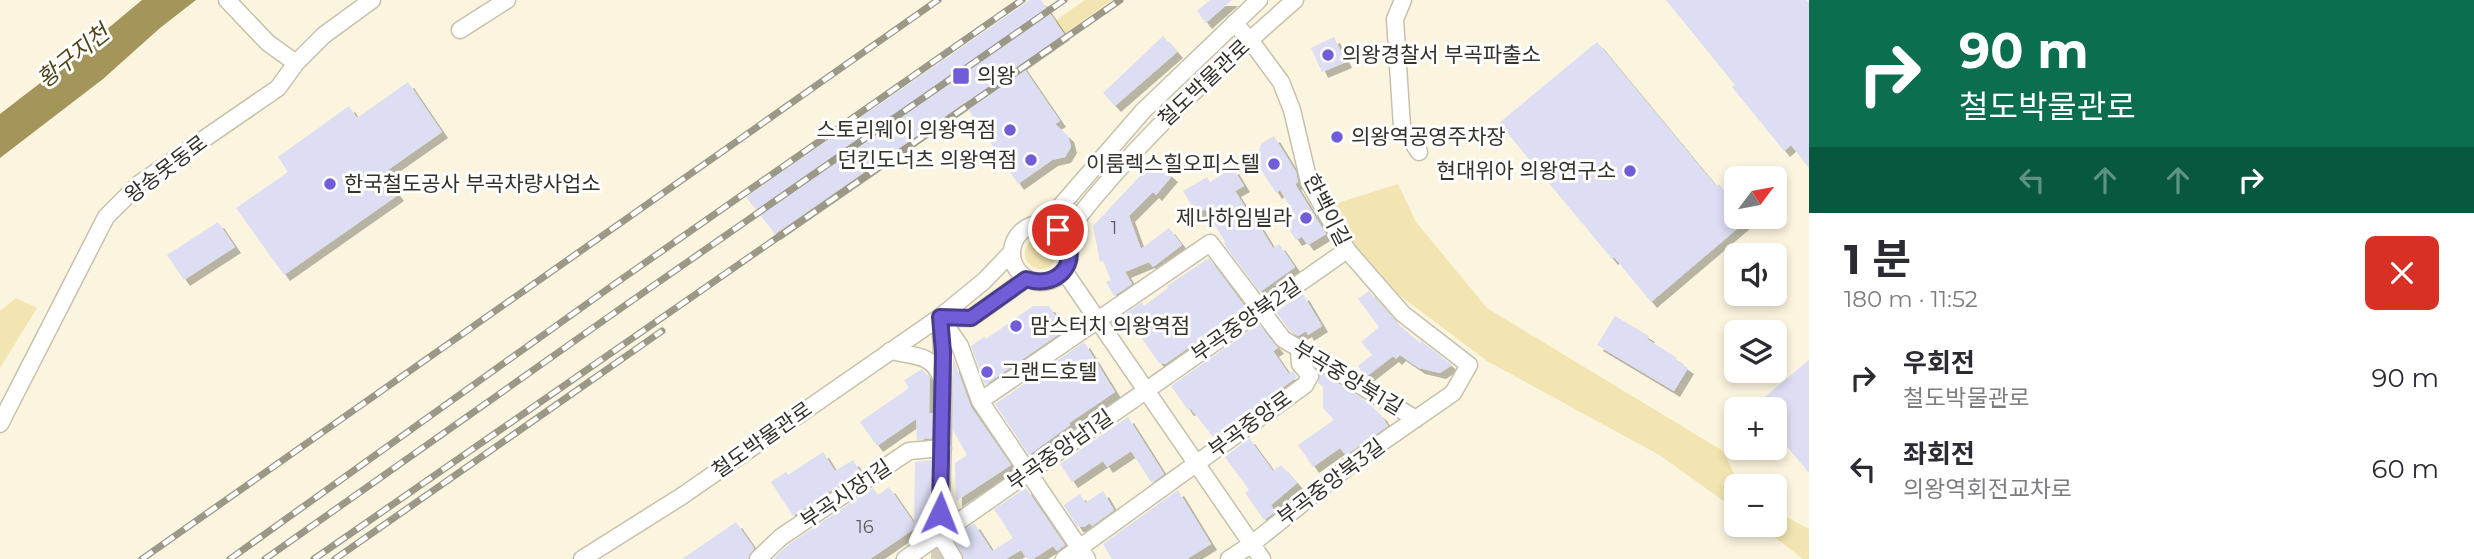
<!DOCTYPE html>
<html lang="ko">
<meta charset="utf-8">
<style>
body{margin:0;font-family:Montserrat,"Noto Sans KR",sans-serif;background:#f2f2f3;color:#2b2b33;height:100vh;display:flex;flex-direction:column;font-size:26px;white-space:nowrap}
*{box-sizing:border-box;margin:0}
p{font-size:23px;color:#7c7c81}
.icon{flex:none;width:38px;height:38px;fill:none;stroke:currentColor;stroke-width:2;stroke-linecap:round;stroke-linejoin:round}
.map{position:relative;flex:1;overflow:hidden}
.details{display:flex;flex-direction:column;background:#fff;width:665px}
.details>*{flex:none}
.banner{background:#0b6e4f;color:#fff;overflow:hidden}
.needle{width:46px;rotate:58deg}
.buttons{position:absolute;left:1724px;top:166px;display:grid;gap:14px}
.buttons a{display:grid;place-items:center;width:63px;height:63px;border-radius:10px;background:#fff;box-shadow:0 4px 10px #0003;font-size:35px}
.pin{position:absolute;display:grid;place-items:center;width:60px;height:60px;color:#fff;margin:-30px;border:4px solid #fff;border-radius:50%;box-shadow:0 2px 7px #0007}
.me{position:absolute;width:77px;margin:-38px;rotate:2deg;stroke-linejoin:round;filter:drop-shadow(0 0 5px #0008)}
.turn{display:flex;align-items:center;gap:24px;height:147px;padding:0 35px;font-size:32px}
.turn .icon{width:91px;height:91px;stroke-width:2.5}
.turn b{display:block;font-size:49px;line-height:60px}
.lanes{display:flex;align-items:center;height:66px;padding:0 35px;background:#0003;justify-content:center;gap:35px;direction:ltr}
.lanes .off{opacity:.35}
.round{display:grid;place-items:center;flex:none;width:74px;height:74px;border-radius:10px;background:#f2f2f3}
.head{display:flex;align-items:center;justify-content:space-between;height:119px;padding:0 35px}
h1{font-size:42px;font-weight:700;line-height:52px}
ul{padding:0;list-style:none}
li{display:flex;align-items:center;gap:21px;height:91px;padding:0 35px}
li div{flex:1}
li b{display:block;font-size:26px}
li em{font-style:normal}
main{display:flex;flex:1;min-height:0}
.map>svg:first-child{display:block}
.green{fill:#f2e5b1}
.water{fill:#a4965b}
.building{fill:#ddddf3;filter:url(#shadow)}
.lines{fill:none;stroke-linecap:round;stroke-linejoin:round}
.minor-tunnel{stroke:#d3cebb;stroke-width:16;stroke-dasharray:16 8;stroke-linecap:butt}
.minor-casing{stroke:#c7c1ab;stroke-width:19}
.minor{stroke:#fff;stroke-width:16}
.rail-casing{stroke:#9c9888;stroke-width:7}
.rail{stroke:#fff;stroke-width:4.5;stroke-dasharray:13;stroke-linecap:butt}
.route-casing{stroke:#4a3c8c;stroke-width:18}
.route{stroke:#725dd8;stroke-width:12}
.poi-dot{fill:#725dd8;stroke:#fff;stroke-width:2.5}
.labels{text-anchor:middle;stroke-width:6;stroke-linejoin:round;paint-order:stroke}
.number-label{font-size:18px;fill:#5e5d5c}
.poi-label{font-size:21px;fill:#343229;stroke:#fff;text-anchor:start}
.street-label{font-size:21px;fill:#343229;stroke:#fff}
.water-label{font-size:23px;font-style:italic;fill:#504516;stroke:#fff}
</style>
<main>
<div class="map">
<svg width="1809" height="559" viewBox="0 0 1809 559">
<defs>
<filter id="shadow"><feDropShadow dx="6" dy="6" stdDeviation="0" flood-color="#0004"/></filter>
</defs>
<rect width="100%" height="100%" fill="#fbf5df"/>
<!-- green -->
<path class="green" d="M1085,0H1112L1064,34L1055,21Z
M1398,184L1416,222L1487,308L1723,451L1740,486H1736V510L1661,456L1487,361L1399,295L1356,247L1328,206Z
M1025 253a16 16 0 1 1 32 0a16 16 0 1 1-32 0Z
M16,298L37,308L0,368V311Z
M1775,511L1809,529V559H1803L1759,525H1774Z"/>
<!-- water -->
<path class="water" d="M142,0H196L160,28L103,79L0,158V114L70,60Z"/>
<!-- building -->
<path class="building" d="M1030,0H1041L1064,34L1021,64L1060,121L1055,124L1068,136L1071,147L1065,157L1052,160L1018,184L964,103L775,234L746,197Z
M1210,0H1232L1206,23L1197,11Z
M1666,0H1806L1809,3V168L1791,145L1784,151L1732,87L1735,85Z
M1163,36L1177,52L1115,106L1103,93Z
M1334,37L1346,62L1322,72L1311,48Z
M1597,42L1716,186L1719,184L1736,205V217H1751L1651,302L1614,257L1612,259L1499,123Z
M408,82L442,132L382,174L398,195L284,275L236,208L288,172L278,157L349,106L357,118Z
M1274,136L1296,172L1298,182L1295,184L1326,234L1308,245L1302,237L1296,240L1287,226L1296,216L1280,190L1276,193L1256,162L1261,144Z
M1154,161L1172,176L1156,195L1153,192L1129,216L1141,249L1169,228L1182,245L1153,267L1149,262L1125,272L1132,284L1114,296L1106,282L1111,280L1103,261L1100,262L1093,226Z
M1233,168L1244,186L1235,191L1255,223L1257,222L1273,248L1279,244L1295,267L1260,292L1226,247L1224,243L1225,242L1205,209L1197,214L1183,191L1207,177L1210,182Z
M218,222L235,247L184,280L167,255Z
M1209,258L1246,308L1165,364L1159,363L1125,314L1142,302L1144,306L1168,288L1167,286Z
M1369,291L1396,322L1420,343L1421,341L1452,365L1440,373L1419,368L1400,355L1396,359L1393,356L1366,377L1358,366L1372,355L1361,342L1379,327L1358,299Z
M1303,294L1322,326L1308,335L1306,331L1298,336L1290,331L1276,312Z
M1033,306H1049L1065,330L985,385L971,346L984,337L986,339Z
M1615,316L1649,336L1647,339L1677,358L1676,360L1688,368L1674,391L1597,345Z
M1259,324L1278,348L1273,351L1289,374L1293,371L1297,377L1214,438L1191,409L1188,410L1171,386Z
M1084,342L1115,392L1069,423L1070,425L1029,455L995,404Z
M953,357L971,407L1011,465L956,501L955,463L967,455L953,430Z
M1809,360V473L1774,431V410H1749Z
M922,369L930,378L929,413H933L932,438L917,440L916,419L877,446L860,422L909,388L904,380Z
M1320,373L1363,399L1381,415L1388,426L1346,455L1340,448L1313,467L1298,445L1334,420L1323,408V387L1318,383Z
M1128,417L1164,474L1152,483L1131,451L1107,467L1103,461L1072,482L1060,464Z
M1249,438L1273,471L1281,465L1297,483L1271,505L1275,512L1264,520L1245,493L1249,490L1225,457Z
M823,452L835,471L853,460L860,471L793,516L771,482L786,472L788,475Z
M932,460L930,529L914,540V529L870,559H773L788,545L873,488L878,495L889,487L914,523L915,462Z
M1026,488L1065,545L1057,551L1053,546L1033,559H1027L1021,550L1006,559H964L954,538L974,523L992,551L1013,538L994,509Z
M1178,490L1211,544L1187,559H1112L1103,544Z
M1103,491L1114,510L1092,526L1090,523L1084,527L1077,526L1064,506L1065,504L1080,494L1085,503Z
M736,522L754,548L748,559H682Z"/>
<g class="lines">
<!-- minor-tunnel -->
<path class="minor-tunnel" d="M939,559L940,535"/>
<defs>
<path id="minor" d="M227,0L268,43L296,63
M1403,0L1395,19L1402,127L1419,152
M460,30L507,0
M1012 253a29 29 0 1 1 58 0a29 29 0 1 1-58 0Z
M1045,224L1143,111L1259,0
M1064,236C1130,147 1212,73 1295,0
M1064,271L1262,559
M940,317L960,346L980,401L1087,559
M940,317L971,318L1026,279
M890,351C913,356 932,353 942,379
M980,401L1210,243L1283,339L1416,419
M0,424L106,217L140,183L278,88L296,63L324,35L372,0
M940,535C942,463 946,391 940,319
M940,535L954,559
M582,559L682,496L940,317L984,281L1011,253
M758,559L781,537L909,451L943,448
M905,559L1347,250
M1064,559L1305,385L1310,376L1300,364L1299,349
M1229,559L1252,544L1355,461L1453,393L1469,365L1403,314L1347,250L1309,182L1292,110L1281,82L1250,40L1234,23"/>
</defs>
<!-- minor casing -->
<use href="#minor" class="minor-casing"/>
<!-- minor -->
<use href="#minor" class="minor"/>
<defs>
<path id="rail" d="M142,559L938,0
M230,559L616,283L1022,0
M265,559L627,304L1064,0
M314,559L1120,0
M335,559L662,331"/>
</defs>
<!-- rail casing -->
<use href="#rail" class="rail-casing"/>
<!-- rail -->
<use href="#rail" class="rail"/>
</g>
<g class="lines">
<defs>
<path id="route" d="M940,513L943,352L940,317L971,318L1026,279C1061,291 1085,256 1058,230"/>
</defs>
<!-- route casing -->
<use href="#route" class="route-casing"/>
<!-- route -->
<use href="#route" class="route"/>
</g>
<!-- markers -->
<g class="poi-dot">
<circle cx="1328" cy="55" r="7"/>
<rect x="952" y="67" width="18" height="18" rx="3.5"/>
<circle cx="1010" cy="130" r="7"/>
<circle cx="1337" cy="137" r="7"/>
<circle cx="1031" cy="160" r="7"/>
<circle cx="1274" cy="164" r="7"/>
<circle cx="1630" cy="171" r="7"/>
<circle cx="330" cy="184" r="7"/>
<circle cx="1306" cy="218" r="7"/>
<circle cx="1016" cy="326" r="7"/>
<circle cx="987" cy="372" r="7"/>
</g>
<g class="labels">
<!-- number labels -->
<g class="number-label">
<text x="1114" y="234">1</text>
<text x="865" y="533">16</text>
</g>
<!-- poi labels -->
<g class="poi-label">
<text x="1342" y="62">의왕경찰서 부곡파출소</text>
<text x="977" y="83">의왕</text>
<text x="996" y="137" text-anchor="end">스토리웨이 의왕역점</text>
<text x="1351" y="144">의왕역공영주차장</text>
<text x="1017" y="167" text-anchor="end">던킨도너츠 의왕역점</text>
<text x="1260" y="171" text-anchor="end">이룸렉스힐오피스텔</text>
<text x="1616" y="178" text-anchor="end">현대위아 의왕연구소</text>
<text x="344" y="191">한국철도공사 부곡차량사업소</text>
<text x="1292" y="225" text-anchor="end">제나하임빌라</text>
<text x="1030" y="333">맘스터치 의왕역점</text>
<text x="1001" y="379">그랜드호텔</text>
</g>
<!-- street labels -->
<g class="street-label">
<text transform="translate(1204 83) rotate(-43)" y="7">철도박물관로</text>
<text transform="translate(166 169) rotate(-37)" y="7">왕송못동로</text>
<text transform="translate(1327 210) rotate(63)" y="7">한백이길</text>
<text transform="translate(1246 320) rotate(-35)" y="7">부곡중앙북2길</text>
<text transform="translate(1348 378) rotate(31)" y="7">부곡중앙북1길</text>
<text transform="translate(1250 424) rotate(-36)" y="7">부곡중앙로</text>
<text transform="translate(762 440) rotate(-35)" y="7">철도박물관로</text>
<text transform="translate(1060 450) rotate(-35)" y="7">부곡중앙남1길</text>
<text transform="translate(1331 482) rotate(-37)" y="7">부곡중앙북3길</text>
<text transform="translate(846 494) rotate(-34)" y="7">부곡시장1길</text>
</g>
<!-- water labels -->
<g class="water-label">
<text transform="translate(73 56) rotate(-39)" y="8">황구지천</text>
</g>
</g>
</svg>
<div class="buttons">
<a><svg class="needle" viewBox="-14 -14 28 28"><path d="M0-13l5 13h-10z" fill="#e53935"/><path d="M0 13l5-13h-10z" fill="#7c7c81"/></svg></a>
<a><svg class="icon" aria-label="sound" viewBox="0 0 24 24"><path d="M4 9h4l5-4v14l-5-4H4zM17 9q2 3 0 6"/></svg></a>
<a><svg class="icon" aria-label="layers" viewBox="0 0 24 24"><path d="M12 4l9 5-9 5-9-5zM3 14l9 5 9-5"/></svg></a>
<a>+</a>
<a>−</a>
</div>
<div class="pin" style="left:1058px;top:230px;background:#d93025"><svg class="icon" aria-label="arrive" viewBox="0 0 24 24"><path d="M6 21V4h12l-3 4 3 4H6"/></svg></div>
<svg class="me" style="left:940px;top:513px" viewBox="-20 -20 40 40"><path d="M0-17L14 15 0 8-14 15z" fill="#725dd8" stroke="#fff" stroke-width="4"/></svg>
</div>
<section class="details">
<div class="banner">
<div class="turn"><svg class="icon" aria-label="right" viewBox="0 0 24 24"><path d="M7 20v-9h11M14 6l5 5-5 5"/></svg><div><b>90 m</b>철도박물관로</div></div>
<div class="lanes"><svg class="icon off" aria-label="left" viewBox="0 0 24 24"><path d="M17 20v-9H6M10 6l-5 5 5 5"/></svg><svg class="icon off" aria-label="ahead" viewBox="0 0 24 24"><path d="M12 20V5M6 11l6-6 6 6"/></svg><svg class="icon off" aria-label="ahead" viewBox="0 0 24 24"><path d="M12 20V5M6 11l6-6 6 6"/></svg><svg class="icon" aria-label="right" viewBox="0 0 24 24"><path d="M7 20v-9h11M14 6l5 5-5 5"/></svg></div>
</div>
<div class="head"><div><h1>1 분</h1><p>180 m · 11:52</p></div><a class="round" style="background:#d93025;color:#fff"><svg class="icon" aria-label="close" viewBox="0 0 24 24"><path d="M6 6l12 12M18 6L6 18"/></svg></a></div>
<ul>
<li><svg class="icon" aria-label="right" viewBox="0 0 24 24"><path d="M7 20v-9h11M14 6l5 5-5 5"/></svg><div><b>우회전</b><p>철도박물관로</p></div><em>90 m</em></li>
<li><svg class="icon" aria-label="left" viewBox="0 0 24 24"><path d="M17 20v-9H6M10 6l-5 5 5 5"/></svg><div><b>좌회전</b><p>의왕역회전교차로</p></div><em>60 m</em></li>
</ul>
</section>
</main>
